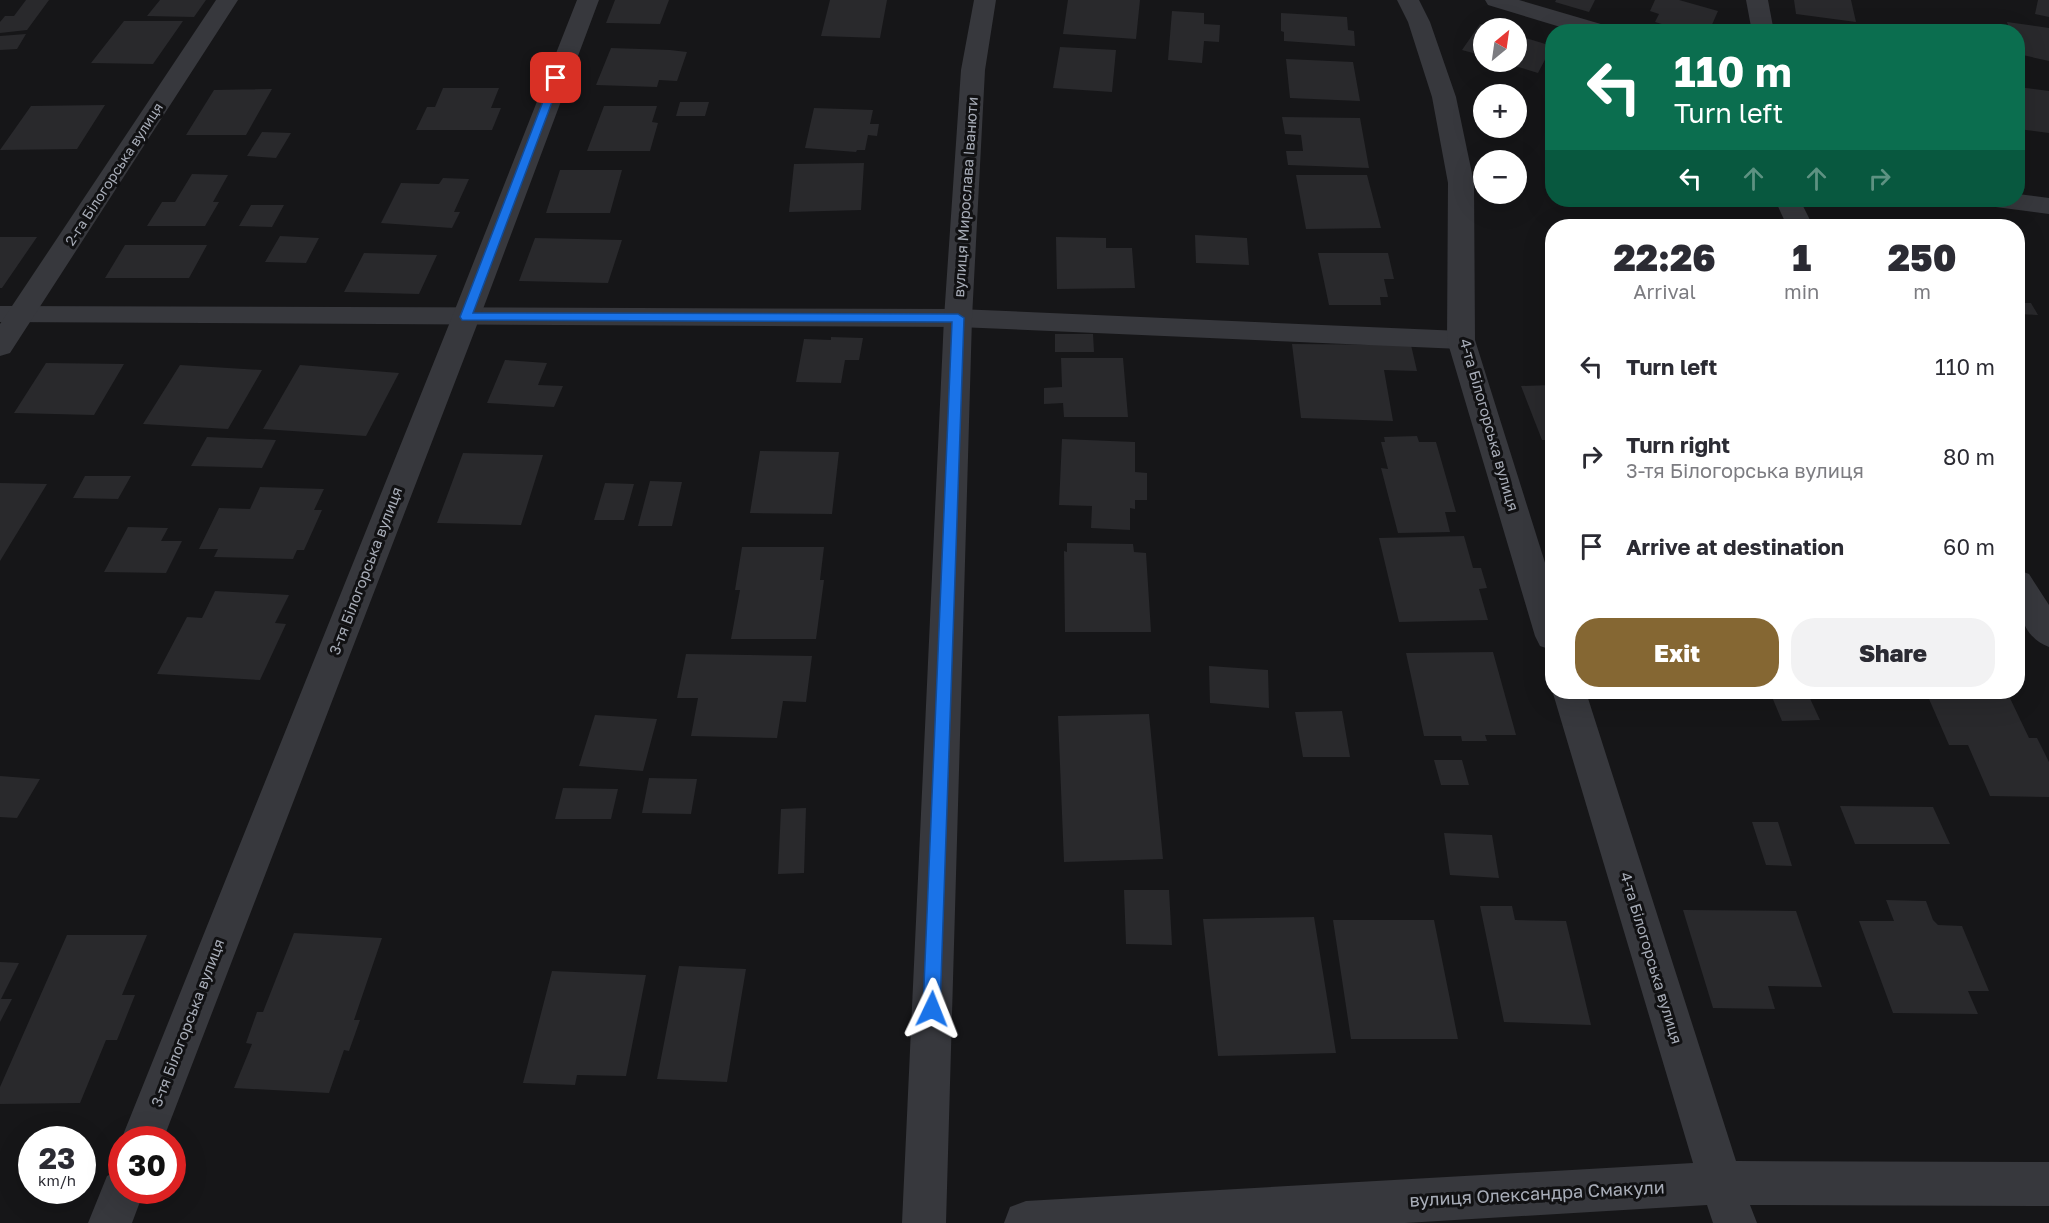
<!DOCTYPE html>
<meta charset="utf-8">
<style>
body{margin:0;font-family:"Golos Text",sans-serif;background:#f2f2f3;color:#2b2b33;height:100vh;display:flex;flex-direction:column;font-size:22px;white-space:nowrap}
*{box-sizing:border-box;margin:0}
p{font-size:20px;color:#7c7c81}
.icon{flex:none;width:33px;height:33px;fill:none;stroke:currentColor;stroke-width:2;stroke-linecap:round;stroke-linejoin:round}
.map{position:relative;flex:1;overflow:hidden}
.drawer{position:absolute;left:1545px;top:219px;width:480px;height:480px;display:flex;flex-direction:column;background:#fff;border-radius:24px;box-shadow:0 6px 24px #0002}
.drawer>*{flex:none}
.hud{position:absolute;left:1545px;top:24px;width:480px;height:183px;border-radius:24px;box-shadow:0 6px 24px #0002;background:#0b6e4f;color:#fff;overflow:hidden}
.needle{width:39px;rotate:29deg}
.fabs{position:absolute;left:1473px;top:18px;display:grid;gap:12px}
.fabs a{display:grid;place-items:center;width:54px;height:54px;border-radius:50%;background:#fff;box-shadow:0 6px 24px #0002;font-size:30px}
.speed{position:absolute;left:18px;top:1126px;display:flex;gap:12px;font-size:30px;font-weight:700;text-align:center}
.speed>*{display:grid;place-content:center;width:78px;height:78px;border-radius:50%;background:#fff;box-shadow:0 6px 24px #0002;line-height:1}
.speed small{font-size:15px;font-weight:400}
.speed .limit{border:9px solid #d22;background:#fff;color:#111}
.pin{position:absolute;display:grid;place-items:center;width:51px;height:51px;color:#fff;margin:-26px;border-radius:12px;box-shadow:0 3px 9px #0006}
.me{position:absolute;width:66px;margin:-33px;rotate:2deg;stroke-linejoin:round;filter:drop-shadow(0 0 4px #0008)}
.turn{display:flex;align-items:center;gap:21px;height:126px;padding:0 30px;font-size:27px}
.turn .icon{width:78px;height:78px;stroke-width:2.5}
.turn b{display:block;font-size:42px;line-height:51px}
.lanes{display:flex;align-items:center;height:57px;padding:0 30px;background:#0003;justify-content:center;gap:30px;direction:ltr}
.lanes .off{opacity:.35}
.eta{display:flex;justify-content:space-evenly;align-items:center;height:102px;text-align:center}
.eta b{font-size:36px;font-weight:800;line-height:42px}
.action{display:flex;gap:12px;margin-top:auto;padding:12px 30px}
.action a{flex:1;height:69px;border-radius:24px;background:#856733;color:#fff;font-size:24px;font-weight:800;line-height:69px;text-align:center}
.action a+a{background:#f2f2f3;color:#2b2b33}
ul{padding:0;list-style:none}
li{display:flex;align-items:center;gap:18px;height:90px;padding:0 30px}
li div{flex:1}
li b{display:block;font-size:22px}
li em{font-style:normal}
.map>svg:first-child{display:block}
.building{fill:#29292c}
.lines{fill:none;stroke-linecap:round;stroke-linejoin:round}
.lane{fill:#37383d;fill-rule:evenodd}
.street{fill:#37383d;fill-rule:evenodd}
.route{fill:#1a73e8;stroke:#114b97;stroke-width:1.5}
.labels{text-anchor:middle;stroke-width:6;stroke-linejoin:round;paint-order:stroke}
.far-street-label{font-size:14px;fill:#a8adb8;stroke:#111113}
.street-label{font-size:15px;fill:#a8adb8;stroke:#111113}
.near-street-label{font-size:18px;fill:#a8adb8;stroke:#111113}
</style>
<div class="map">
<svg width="2049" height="1223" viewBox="0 0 2049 1223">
<rect width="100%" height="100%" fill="#161618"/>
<!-- building -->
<path class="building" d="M26,0H49L27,30L0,33V22L5,16H14Z
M160,0H206L194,17L147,16Z
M615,0H669L660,24L606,23Z
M830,0H887L880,38L821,36Z
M1068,0H1140L1136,39L1063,34Z
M1556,0H1595L1589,12L1555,2Z
M1655,0H1679L1718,11L1711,27L1717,28L1715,32H1688L1655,22L1659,14L1650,11Z
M1794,0H1851L1856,22L1796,14Z
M2038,0H2049V17L2035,14Z
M1172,11L1204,13V24L1220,25L1219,42L1204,41L1202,63L1168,60Z
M1281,13L1347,17L1348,30L1354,31L1355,46L1284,41V32L1281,31Z
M124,21H183L153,64L91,63Z
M2007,22L2049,28V61L2018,54V32H2010Z
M1480,24L1493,28H1484V56L1462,50Z
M1800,24L1842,30V32H1801Z
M26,34L17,49L0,50V36Z
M1516,35L1552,46L1538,73L1502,62H1516Z
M1060,47L1116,50L1112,92L1053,88Z
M611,48L670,50L687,52L677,81L659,80L657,87L596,85Z
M1286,59L1353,62L1360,101L1290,98Z
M2018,87L2049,91V133L2018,129Z
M443,88H499L491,108H501L492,130H416L427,107H435Z
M272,89L246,135H186L214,90Z
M680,102H709L705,116H676Z
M105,105L77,149L0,150L31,106Z
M604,106H657L652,122L658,123L650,151H587Z
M814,108L873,110L870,124H879L877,136L868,135L865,150H857L856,152L805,148Z
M1282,117L1360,118L1369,168L1288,165L1286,151H1303L1301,135L1285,134Z
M262,132L291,133L276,158L247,156Z
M864,163L861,210L789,212L794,164Z
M560,170H622L610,213H546Z
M192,174L228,175L213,202H219L205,226H147L162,202H175Z
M1296,175H1367L1381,228L1306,229Z
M443,178L469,179L454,212H460L452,228L381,223L401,183L439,184Z
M251,205H284L272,227L239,226Z
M1195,235L1247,238L1249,265L1196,263Z
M280,236L319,238L306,263L265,262Z
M0,237H37L2,288H0Z
M1056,237L1106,238V248H1132L1135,288L1057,289Z
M535,238L622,240L608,283L519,281Z
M125,245H207L189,278H105Z
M364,253L437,255L419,294L344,292Z
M1318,253H1388L1394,279H1384L1388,297H1380L1381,305H1329Z
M2018,303H2031L2038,315L2018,314Z
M1055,334H1093L1094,352H1055Z
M831,337L863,338L859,360H845L841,383L796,382L804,339L831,340Z
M1292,344L1411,345L1417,371L1384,370L1393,421L1301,418Z
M1061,358H1123L1128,417H1064L1063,403L1044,404V388L1062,387Z
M505,360L547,363L538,385L563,386L554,407L487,403Z
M46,363L124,364L94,415L14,413Z
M180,365L262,370L228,429L143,424Z
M300,365L399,373L366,436L263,429Z
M1552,385V440H1542L1521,386Z
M1417,436L1419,442H1436L1456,512H1445L1450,532L1398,533L1381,468L1388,469L1381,442H1385L1384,437Z
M207,437L276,440L262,468L191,466Z
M1062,439L1135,442V472L1147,473V500H1135V509L1130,508V530L1091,528L1092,506L1059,505Z
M760,451L839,452L832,514L750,513Z
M463,453L543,455L521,525L437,523Z
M85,476H131L118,499L73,498Z
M650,481L682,482L672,526H638Z
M0,483L47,484L0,561Z
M605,483L634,484L624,520H594Z
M260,487L324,489L314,510H322L304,550H297L293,559L214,557L218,549H199L219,508L250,509Z
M128,527L168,528L161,541H182L166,573L104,572Z
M1464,536L1473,568H1481L1487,588L1479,589L1488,620L1399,622L1379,538Z
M1067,543L1133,544L1134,552L1146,553L1151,632H1065L1064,551L1067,552Z
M742,547H824L820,580H824L816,639H731L740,590H735Z
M215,591L289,595L275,623L286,624L260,680L157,674L187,617L202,618Z
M1493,652L1516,735H1485L1487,741H1462L1461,736H1424L1406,653Z
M686,654L812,656L806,702L783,701L777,738L691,736L698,698H677Z
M1209,666L1268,670L1269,708L1210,703Z
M1770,692H1807L1820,720L1782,721Z
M1926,692H2007L2029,738H2037L2049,762V797L1990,796L1968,745H1949Z
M1342,711L1350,757H1303L1295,712Z
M1149,714L1163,859L1064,862L1058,716Z
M595,715L657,719L643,771L579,766Z
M1434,760H1462L1469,785H1441Z
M0,776L40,779L17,818L0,817Z
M649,778L697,779L691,814L642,813Z
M563,788L618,789L611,819H555Z
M1840,806L1933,807L1950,844H1855Z
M806,808L804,873L778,874L781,809Z
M1752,822H1778L1792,866L1766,865Z
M1444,833L1492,835L1499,878L1450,875Z
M1124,890H1169L1172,945L1126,944Z
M1886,900L1926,901L1933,920L1938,925L1962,926L1989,991H1968L1978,1014L1893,1013L1859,921H1894Z
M1480,906H1512L1515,920L1566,921L1591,1025L1504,1022Z
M1683,910L1796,911L1822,987L1768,986L1775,1009L1713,1008Z
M1314,917L1336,1053L1218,1056L1203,919Z
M1333,920H1434L1458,1039H1351Z
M294,933L382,938L354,1020H360L349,1051L344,1050L329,1093L234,1088L252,1044L246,1043L257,1012H263Z
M67,935H147L122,995H135L117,1040H106L80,1103L0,1104V1087Z
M0,962L19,963L1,999H12L0,1022Z
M679,966L746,969L727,1082L657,1079Z
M552,971L646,975L626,1076L577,1075L575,1085L523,1083Z"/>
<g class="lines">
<!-- lane -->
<path class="lane" d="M0,306L958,309L1461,331L1470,334L1473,340L1470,346L1461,349L958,327L0,322Z"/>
<!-- street -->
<path class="street" d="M216,0H238L10,353L0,356V324Z
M577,0H599L480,317L163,1140H122V1142L121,1140L452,317Z
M974,0H996L985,70L972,318L946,1223H902L944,318L961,70Z
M1397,0H1419L1430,22L1456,97L1474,183L1475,340L1552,585V650L1540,646L1535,636L1447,340L1448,183L1432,97L1408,22Z
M1485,0H1519L1611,27L1614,32H1577L1488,5Z
M1746,0H1768L1774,32H1752Z
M2018,194L2049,198V214L1988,206L1984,200H2018Z
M1775,200H1800L1813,226H1787Z
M2018,570L2029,574L2049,605V647C2018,636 2015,598 2018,570Z
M1552,690L1586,692L1736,1161L2049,1162V1206L1750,1205L1757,1223H1713L1707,1205L1405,1223H1004L1010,1207L1026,1201L1693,1163Z
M122,1169V1191H144L132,1223H88L107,1176Z"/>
</g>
<!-- route -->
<path class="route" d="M556,75L561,78L473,313L958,314L964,318L940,1009L938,1015L932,1017L926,1015L923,1009L952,322L462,320L460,317L552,78Z"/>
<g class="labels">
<!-- far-street labels -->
<g class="far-street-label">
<text transform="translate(114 174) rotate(-57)" y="5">2-га Білогорська вулиця</text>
</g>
<!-- street labels -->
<g class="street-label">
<text transform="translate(966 197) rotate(-86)" y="5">вулиця Мирослава Іванюти</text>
<text transform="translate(1489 425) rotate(74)" y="5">4-та Білогорська вулиця</text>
<text transform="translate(366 571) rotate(-69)" y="5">3-тя Білогорська вулиця</text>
<text transform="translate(1651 958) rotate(73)" y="5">4-та Білогорська вулиця</text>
<text transform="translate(188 1023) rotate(-69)" y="5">3-тя Білогорська вулиця</text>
</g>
<!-- near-street labels -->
<g class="near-street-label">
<text transform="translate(1537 1194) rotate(-3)" y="6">вулиця Олександра Смакули</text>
</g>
</g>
</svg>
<div class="fabs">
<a><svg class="needle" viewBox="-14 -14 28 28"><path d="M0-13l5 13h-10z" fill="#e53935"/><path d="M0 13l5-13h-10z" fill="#7c7c81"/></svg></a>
<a>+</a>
<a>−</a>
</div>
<div class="speed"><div>23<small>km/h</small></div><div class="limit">30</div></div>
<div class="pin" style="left:556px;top:78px;background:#d93025"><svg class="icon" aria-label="arrive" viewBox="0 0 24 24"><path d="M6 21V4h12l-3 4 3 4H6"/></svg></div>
<svg class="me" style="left:932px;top:1009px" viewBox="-20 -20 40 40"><path d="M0-17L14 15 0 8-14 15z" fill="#1a73e8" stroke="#fff" stroke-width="4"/></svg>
<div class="hud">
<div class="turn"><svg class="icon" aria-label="left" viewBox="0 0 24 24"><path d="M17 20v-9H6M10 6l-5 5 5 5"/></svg><div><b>110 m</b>Turn left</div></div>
<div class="lanes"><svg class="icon" aria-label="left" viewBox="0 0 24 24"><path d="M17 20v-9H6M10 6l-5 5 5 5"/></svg><svg class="icon off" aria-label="ahead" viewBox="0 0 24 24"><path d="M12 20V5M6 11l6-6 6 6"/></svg><svg class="icon off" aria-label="ahead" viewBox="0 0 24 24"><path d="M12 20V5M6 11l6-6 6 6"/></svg><svg class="icon off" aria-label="right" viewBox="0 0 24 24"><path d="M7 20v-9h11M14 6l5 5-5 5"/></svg></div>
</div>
<section class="drawer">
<div class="eta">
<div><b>22:26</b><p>Arrival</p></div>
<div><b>1</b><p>min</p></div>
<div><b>250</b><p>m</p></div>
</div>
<ul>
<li><svg class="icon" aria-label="left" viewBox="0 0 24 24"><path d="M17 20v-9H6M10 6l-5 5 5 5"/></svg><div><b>Turn left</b></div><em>110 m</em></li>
<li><svg class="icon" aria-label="right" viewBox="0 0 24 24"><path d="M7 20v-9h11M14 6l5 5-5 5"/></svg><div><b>Turn right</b><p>3-тя Білогорська вулиця</p></div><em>80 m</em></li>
<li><svg class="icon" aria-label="arrive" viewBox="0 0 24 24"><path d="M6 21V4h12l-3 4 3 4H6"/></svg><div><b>Arrive at destination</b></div><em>60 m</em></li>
</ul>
<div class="action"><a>Exit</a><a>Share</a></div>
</section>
</div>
